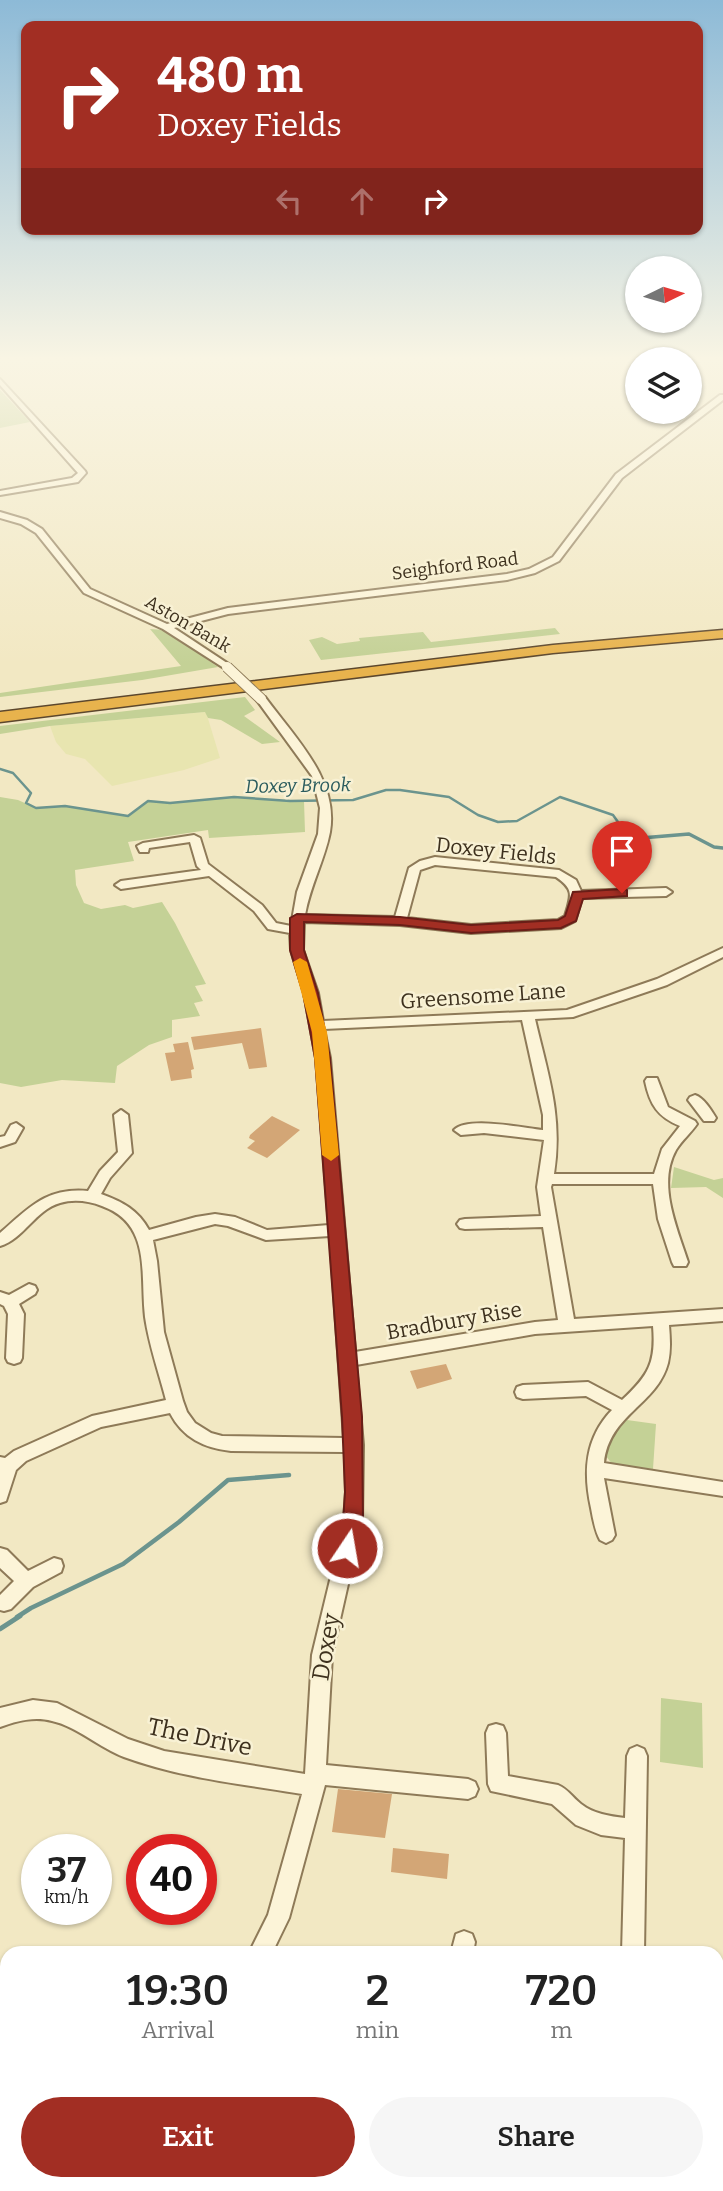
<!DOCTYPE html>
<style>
body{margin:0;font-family:Bitter,serif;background:#f6f6f6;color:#222;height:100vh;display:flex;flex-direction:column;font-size:26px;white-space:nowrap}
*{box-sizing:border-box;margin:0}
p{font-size:23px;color:#767676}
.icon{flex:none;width:38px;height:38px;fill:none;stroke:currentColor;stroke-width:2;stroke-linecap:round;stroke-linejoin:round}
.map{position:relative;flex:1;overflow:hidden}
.sheet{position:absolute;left:0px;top:1946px;width:724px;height:245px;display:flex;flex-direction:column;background:#fff;border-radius:21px 21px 0 0;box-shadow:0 2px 5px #0004}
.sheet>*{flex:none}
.top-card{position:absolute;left:21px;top:21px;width:682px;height:214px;border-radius:14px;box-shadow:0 2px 5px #0004;background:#a22e23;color:#fff;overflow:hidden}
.needle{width:46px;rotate:85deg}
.fabs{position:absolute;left:625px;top:256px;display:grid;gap:14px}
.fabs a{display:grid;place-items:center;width:77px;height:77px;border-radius:50%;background:#fff;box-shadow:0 2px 5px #0004;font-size:35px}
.speed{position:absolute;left:21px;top:1834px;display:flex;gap:14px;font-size:35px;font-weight:700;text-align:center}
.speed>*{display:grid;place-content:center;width:91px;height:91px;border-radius:50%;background:#fff;box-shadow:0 2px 5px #0004;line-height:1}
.speed small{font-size:18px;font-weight:400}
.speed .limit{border:10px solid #d22;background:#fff;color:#111}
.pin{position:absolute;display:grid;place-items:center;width:60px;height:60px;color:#fff;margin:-72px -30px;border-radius:50% 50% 50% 0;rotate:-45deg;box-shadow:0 0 7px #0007}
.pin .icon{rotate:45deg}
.me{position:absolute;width:77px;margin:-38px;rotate:12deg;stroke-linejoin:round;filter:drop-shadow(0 0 5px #0008)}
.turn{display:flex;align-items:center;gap:24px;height:147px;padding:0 21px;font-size:32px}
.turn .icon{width:91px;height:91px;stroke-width:2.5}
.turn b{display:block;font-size:49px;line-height:60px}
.lanes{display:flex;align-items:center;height:66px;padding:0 21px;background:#0003;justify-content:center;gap:35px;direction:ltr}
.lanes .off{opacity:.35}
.eta{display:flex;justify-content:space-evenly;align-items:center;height:119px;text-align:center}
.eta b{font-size:42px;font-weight:600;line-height:49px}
.cta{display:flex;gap:14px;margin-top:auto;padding:14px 21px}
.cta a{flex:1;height:80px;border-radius:42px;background:#a22e23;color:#fff;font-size:28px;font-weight:600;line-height:80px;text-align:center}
.cta a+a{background:#f6f6f6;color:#222}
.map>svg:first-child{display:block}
.farmland{fill:#e8e5b0}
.green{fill:#c4d196}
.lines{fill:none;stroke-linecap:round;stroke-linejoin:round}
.stream-far3{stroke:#6b948e;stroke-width:2.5}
.stream-far2{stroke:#6b948e;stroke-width:3.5}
.stream-far1{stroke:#6b948e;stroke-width:4.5}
.stream{stroke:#6b948e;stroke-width:5}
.building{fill:#d3a676}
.minor-casing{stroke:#8e7a58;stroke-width:4}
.highway-casing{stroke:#5c472d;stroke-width:3}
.minor{fill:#fcf4d8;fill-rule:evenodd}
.highway{fill:#e8b34d;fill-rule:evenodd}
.minor-bridge-casing{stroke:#8e7a58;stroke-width:12;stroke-linecap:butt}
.minor-bridge{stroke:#fcf4d8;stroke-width:10}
.route{fill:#a22e23;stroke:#691e17;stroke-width:2}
.slow{fill:#f59e0b}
.labels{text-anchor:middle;stroke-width:5;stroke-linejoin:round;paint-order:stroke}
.far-street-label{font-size:18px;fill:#3d301d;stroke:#f8f1d4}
.far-water-label{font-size:19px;font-style:italic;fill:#2b5c5e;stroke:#f8f1d4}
.street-label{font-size:21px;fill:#3d301d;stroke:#f8f1d4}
.near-street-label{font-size:24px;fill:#3d301d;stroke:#f8f1d4}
</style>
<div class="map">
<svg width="723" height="2191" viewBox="0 0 723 2191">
<rect width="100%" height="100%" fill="#f2e8c3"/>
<!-- farmland -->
<path class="farmland" d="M206,712L220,758L184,770L112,786L85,759L66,754L56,742L50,726Z"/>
<!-- green -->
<path class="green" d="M0,390L30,422L0,428Z
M555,628L560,634L321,660L309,640L322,637L337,644L360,641L359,638L423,632L431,642Z
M150,629L165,630L218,667L142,680L0,697V693L181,666Z
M245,697L255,710L244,716L280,742L262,744L221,720L208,718L205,712L50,726L0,734V726Z
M0,797L18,800L36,808L65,806L127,816L148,801L170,803L234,797L304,801L305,832L209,838L208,830L128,842L134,861L75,870L76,885L84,903L101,909L125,905L133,908L162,902L175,923L206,984L195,986L203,1001L194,1003L200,1016L172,1020V1037L149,1045L117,1066L115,1083L62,1080L21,1087L0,1083Z
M674,1167L714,1180L723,1178V1198L706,1187L671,1188Z
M627,1420L656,1424L653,1469L612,1464L606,1456L614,1434Z
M661,1698L702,1703L703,1768L660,1762Z"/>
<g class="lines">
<!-- stream-far3 -->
<path class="stream-far3" d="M0,769L13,773L31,793L26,803L36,808L65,806L128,816L148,801L170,803L234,797L290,801L353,800L386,790H400L449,797L478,815L498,822L517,821L560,797L613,815L623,829"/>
<!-- stream-far2 -->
<path class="stream-far2" d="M621,828L629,839L689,834L714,847L723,848"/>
<!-- stream-far1 -->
<path class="stream-far1" d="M17,1617L31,1608L123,1564L179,1522L228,1480L289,1475"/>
<!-- stream -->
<path class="stream" d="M0,1629L20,1616"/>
</g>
<!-- building -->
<path class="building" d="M261,1028L267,1067L249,1069L242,1043L194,1050L191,1037Z
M188,1042L194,1069L191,1070L192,1078L171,1081L165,1053L175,1052L173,1044Z
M272,1116L300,1130L267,1158L247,1148L255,1141L249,1138L250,1135Z
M446,1364L452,1379L417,1389L410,1371Z
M338,1789L392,1794L385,1838L332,1832Z
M393,1848L449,1854L447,1879L391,1872Z"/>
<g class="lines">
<defs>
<path id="minor" d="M0,379L85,471L86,473L78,482L0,495V491L72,478L78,473L0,385Z
M720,395H723V400L622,478L559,561L535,573L507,580L228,614L174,628L230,665V669L227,670L163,629L84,593L36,533L21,524L0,518V512L27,520L42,529L90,589L167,624L228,608L507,574L529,569L553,557L616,474Z
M261,696L265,697C294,737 339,779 330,832C325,859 310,886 305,915L395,917L409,868L420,861L435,857L559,870L576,880L581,891L666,888L672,892L666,896L582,898L575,921L561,928L471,933L400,925L304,922L303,950L318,993L323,1021L567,1010L657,979L723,948V957L667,985L573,1017L535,1019C548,1075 563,1116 554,1174H654L662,1149L680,1126C658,1117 650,1105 645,1081L647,1078H657L668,1107L695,1121L697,1124C691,1133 682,1140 676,1150C657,1184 677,1228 688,1262L686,1266H674L672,1262L658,1219L653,1184H552L551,1187L574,1319L723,1309V1321L669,1325C670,1338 671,1350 668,1363C657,1405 609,1414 604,1463L723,1482V1496L604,1478L615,1535L612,1540L606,1543L600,1540C595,1531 593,1519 591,1508C583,1472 585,1438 612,1410L586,1396L523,1399L517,1397L515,1392L517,1387L523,1385L588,1382L622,1400C649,1375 656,1362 653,1326L535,1334L356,1365L363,1445L362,1522L332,1655L326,1765L468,1779L475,1782L478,1789L475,1796L468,1799L325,1785L289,1918L272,1953H249L268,1915L302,1794C242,1784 181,1778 124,1757C100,1748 76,1726 52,1721C34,1716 17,1721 0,1727V1708L33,1700L57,1703L128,1739L164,1751L305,1774L312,1655L344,1522L346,1492L345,1452L231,1451C204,1448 183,1438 170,1413L101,1427L26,1461L16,1470L6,1501L0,1503V1457L5,1458L14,1451L92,1416L166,1400C159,1373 149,1345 145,1317C140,1274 152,1224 102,1206C89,1201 74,1199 60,1203C35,1210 24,1239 0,1246V1233C29,1208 46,1187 88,1191L100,1171L118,1152L114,1115L121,1110L128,1115L132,1153L110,1178L101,1194C123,1202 138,1210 149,1230L196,1217L215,1214L235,1217L267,1230L329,1225L316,1058L304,993L291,950L290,933L268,929L254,911L209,876L121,889L115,885L121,881L201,870L197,866L190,842L149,848L148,852H140L137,846L143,843L194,835L200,838L208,864L262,905L276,923L291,926L297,892L318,834L320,808L312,776L256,699ZM435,865L556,877C575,890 571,896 565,916L558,920L471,925L407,918L420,870ZM522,1020L543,1115V1130C523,1128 468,1116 454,1130L461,1135L484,1133L544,1140L537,1187L541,1216L465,1219L460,1220L457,1224L460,1228L465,1229L543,1227L558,1320L535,1322L355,1352L330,1058L324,1029ZM215,1224L228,1226L266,1240L330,1236L344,1438L222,1436L211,1433L195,1423L187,1412L183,1401L164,1332L157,1261L153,1240Z
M695,1095C704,1098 711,1110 716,1118L714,1121H704L688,1100L690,1097Z
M16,1123L23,1128L15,1142L0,1147V1137L5,1136L11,1125Z
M29,1284L35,1286L37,1290L35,1294L19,1304L24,1314L22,1358L20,1362L14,1364L8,1362L6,1358L8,1314L4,1306L0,1304V1292L9,1295Z
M0,1548L7,1550L28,1571L54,1558L61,1560L63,1566L61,1572L33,1587L11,1609L4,1611L0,1610V1595L14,1581L0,1568Z
M496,1724L503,1726L506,1733L508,1776L558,1785C568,1789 572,1797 581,1804C594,1814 609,1816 625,1818L627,1756L630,1749L637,1746L644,1749L647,1756L644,1953H622L625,1838L601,1835L576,1825L552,1804L491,1791L488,1784L486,1733L489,1726Z
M464,1931L472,1934L475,1942L473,1953H451L456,1934Z
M7,1987V2009L0,2010V1988Z
M147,2184H171L169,2191H145Z
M410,2184H434L433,2191H409Z
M594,2184H618L617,2191H593Z"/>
<path id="highway" d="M723,630V638L553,653L0,722V712L553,645Z"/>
</defs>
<!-- minor casing -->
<use href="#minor" class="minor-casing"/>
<!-- highway casing -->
<use href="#highway" class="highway-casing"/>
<!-- minor -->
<use href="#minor" class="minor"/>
<!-- highway -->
<use href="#highway" class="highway"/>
<defs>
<path id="minor-bridge" d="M227,667L261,699"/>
</defs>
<!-- minor-bridge casing -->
<use href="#minor-bridge" class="minor-bridge-casing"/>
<!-- minor-bridge -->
<use href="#minor-bridge" class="minor-bridge"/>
</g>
<!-- sky -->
<linearGradient id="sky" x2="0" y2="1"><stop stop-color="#8dbad7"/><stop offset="0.54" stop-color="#f9f5e4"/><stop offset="1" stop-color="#f9f5e4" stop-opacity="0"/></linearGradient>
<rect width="723" height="664" fill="url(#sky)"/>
<!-- route -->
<path class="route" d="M622,889L627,890V896L583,899L576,921L561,928L471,933L400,925L304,922V950L318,993L330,1058L362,1417L363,1522L354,1554L347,1557L339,1554L336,1548L343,1522L345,1492L342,1417L315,1058L303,993L290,950V918L297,914L400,917L471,925L558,920L565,916L573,892Z"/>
<!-- slow -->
<path class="slow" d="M300,958L307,962L327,1032L339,1155L331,1161L322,1155L312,1032L293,962Z"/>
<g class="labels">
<!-- far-street labels -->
<g class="far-street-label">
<text transform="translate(455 566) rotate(-7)" y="6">Seighford Road</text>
<text transform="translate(188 624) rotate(30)" y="6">Aston Bank</text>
</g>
<!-- far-water labels -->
<g class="far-water-label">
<text transform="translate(298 785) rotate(-1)" y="7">Doxey Brook</text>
</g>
<!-- street labels -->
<g class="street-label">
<text transform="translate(496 851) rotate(6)" y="7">Doxey Fields</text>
<text transform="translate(483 996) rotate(-4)" y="7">Greensome Lane</text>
<text transform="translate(454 1321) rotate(-10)" y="7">Bradbury Rise</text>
</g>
<!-- near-street labels -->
<g class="near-street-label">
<text transform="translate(326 1647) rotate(-80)" y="8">Doxey</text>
<text transform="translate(200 1737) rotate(12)" y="8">The Drive</text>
</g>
</g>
</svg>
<div class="fabs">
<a><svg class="needle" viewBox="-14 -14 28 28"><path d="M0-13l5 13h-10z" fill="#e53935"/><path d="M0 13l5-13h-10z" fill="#767676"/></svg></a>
<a><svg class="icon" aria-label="layers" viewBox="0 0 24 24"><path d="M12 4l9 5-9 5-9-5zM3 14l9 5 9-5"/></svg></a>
</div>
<div class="speed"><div>37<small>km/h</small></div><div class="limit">40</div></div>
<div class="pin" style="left:622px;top:893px;background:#d93025"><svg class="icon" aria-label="arrive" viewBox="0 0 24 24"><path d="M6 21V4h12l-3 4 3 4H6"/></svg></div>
<svg class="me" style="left:347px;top:1548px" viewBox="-20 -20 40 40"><circle r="17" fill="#a22e23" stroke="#fff" stroke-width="3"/><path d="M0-11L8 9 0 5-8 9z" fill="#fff"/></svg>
<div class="top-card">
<div class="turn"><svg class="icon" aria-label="right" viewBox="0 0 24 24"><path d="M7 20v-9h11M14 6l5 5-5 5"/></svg><div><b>480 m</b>Doxey Fields</div></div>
<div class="lanes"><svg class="icon off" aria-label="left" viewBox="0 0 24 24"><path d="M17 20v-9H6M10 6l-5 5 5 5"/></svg><svg class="icon off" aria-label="ahead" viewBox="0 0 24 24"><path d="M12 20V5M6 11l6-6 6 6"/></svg><svg class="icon" aria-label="right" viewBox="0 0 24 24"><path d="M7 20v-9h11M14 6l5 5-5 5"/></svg></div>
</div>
<section class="sheet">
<div class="eta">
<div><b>19:30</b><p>Arrival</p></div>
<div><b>2</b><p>min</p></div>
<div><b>720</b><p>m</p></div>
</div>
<div class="cta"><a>Exit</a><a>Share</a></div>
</section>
</div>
